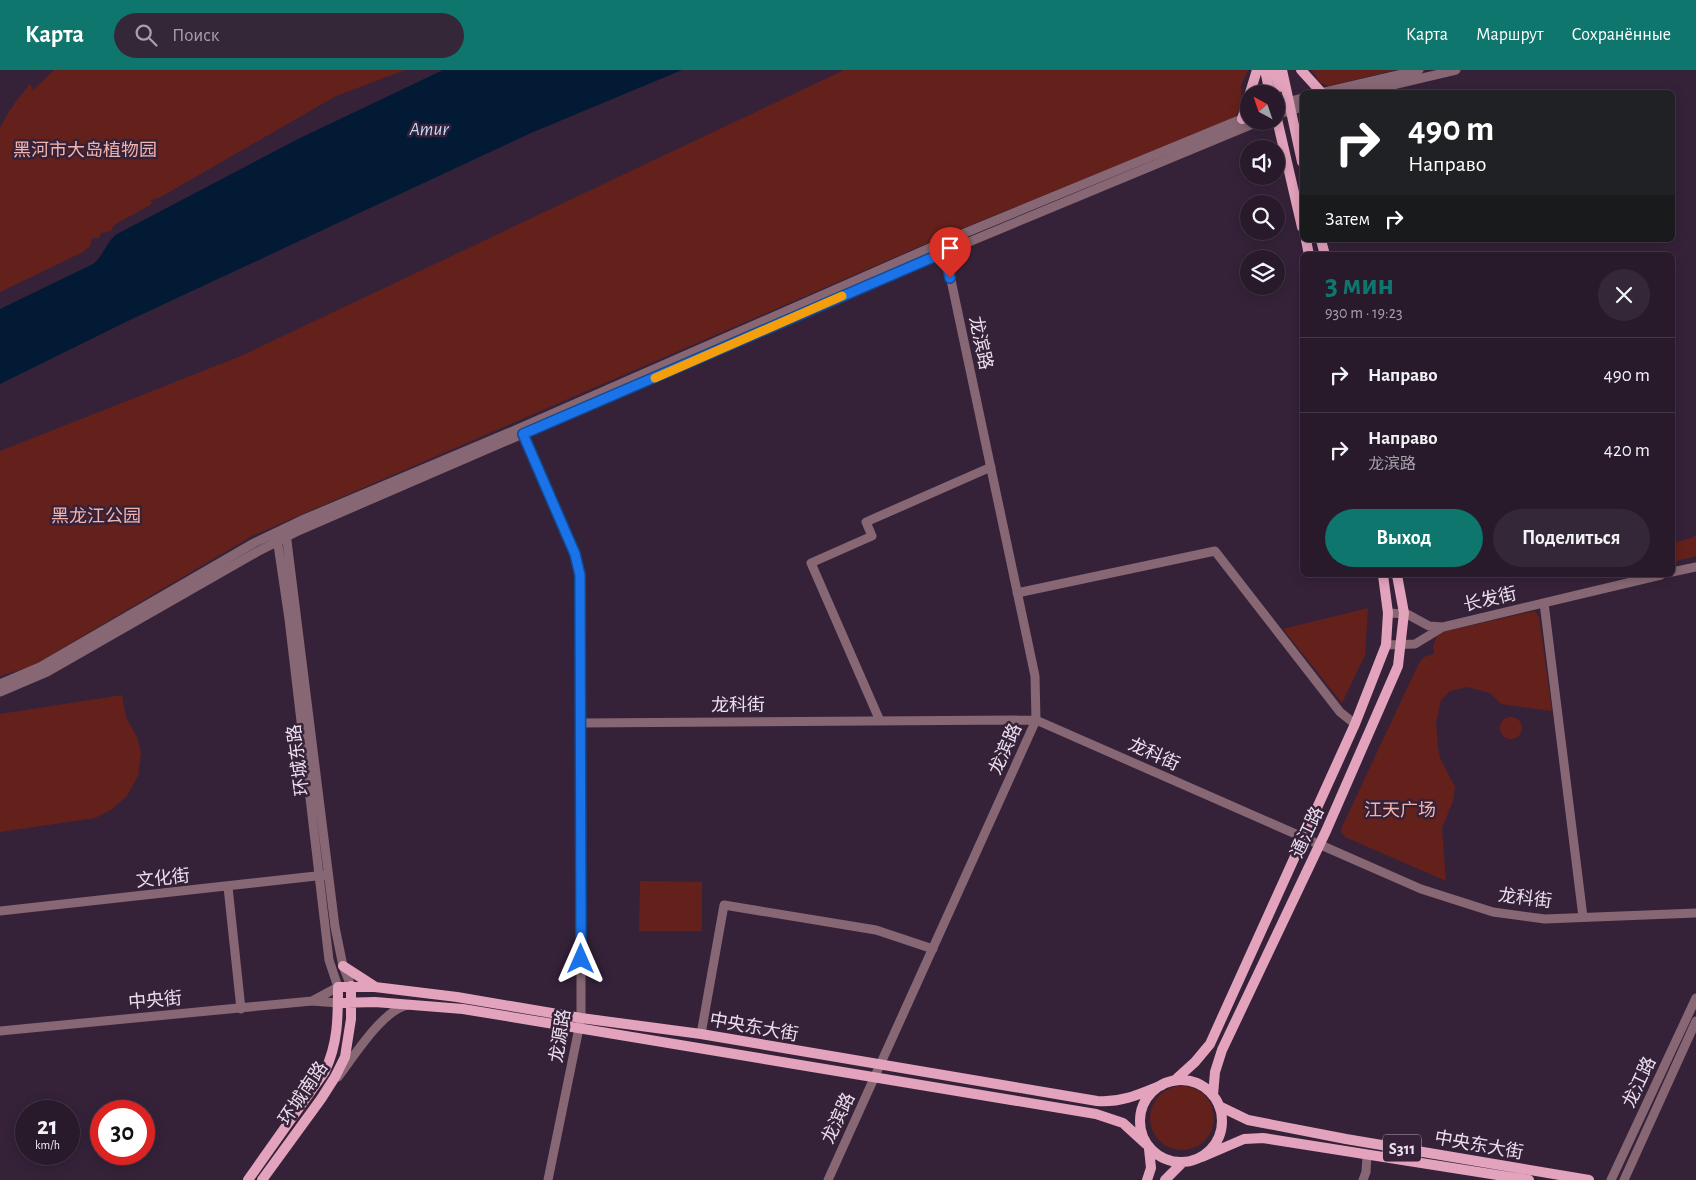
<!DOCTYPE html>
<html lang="ru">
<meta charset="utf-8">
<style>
body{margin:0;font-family:"Alegreya Sans","Noto Sans SC",sans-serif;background:#342737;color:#f1f3f6;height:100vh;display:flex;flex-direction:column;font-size:19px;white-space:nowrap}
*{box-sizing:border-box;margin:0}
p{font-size:16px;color:#a5a1a9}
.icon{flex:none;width:28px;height:28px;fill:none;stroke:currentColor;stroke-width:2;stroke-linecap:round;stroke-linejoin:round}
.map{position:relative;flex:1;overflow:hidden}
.sheet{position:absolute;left:1300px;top:182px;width:375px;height:325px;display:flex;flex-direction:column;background:#281a2b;border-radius:8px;box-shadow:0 2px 12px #0003,0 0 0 1px #443847}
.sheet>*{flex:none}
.top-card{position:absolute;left:1300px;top:20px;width:375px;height:152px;border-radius:8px;box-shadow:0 2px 12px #0003,0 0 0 1px #443847;background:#202124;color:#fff;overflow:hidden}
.needle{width:32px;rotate:320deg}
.buttons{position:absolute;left:1240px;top:15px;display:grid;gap:10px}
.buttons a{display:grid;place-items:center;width:45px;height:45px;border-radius:50%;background:#281a2b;box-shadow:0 2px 12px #0003,0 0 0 1px #443847;font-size:25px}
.speed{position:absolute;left:15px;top:1030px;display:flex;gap:10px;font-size:25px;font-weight:700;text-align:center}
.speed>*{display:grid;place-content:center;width:65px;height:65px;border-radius:50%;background:#281a2b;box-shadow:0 2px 12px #0003,0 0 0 1px #443847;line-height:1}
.speed small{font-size:12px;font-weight:400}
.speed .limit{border:8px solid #d22;background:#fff;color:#111}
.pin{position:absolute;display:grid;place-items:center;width:42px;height:42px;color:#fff;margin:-51px -21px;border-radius:50% 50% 50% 0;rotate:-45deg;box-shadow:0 0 5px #0007}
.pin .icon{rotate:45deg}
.me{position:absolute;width:55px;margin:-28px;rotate:0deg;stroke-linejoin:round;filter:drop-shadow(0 0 4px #0008)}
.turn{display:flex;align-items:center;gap:18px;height:105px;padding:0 25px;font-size:22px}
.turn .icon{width:65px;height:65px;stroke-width:2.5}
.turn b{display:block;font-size:35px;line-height:42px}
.then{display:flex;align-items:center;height:48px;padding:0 25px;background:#0003;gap:10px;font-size:19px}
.round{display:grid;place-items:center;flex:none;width:52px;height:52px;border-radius:26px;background:#342737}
.summary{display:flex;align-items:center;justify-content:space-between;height:85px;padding:0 25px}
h1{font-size:30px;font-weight:700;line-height:38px;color:#0f766e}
.action{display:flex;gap:10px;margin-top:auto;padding:10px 25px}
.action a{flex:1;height:58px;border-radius:30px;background:#0f766e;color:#fff;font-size:20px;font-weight:700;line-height:58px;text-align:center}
.action a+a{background:#342737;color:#f1f3f6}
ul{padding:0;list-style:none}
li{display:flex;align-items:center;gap:15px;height:75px;padding:0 25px;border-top:1px solid #443847}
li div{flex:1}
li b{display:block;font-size:19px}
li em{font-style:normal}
header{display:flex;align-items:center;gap:30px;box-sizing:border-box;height:70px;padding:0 25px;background:#0f766e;color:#fff}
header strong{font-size:24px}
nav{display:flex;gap:28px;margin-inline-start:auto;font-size:18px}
.search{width:350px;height:45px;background:#342737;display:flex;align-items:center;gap:12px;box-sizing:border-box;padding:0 18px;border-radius:28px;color:#a5a1a9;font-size:19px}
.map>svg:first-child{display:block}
.green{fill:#64211c}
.water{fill:#031a34}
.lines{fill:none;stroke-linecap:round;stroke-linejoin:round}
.minor{stroke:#876773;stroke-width:9}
.major{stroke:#e4a3bd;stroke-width:10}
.route-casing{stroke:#114b97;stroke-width:12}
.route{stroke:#1a73e8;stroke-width:9}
.slow{stroke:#f59e0b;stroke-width:9}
.labels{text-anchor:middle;stroke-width:5;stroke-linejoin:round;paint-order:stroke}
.shield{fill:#352239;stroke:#b4a6b8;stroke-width:1}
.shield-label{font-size:16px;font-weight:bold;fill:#ebdfee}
.park-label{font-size:18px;fill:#f3b3aa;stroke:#352239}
.street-label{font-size:18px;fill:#ebdfee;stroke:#352239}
.water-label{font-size:19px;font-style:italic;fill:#c1dcfa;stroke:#352239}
</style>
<header>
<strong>Карта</strong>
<div class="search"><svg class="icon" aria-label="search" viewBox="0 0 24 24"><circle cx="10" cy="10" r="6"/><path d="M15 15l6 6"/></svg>Поиск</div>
<nav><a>Карта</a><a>Маршрут</a><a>Сохранённые</a></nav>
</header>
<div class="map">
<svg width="1696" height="1110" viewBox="0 0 1696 1110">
<rect width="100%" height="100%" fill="#352239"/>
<!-- green -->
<path class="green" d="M54,0H405L336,26L159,128L151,130L152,134L114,155L111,161L101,163L99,168H92L90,176L83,182L0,222V58C8,41 18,28 30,14L33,20Z
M844,0H1248L1241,16V37L1235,47L937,169L252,466L32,596L0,606V381L241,286Z
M1312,0H1395L1329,16L1320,13Z
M1696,465V486L1673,492V473L1692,468Z
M1368,538L1365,585L1342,633L1283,559Z
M1535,541L1539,547L1552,641L1501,634L1490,623L1467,617L1450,621L1441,630L1436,653L1438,678L1440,688L1455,717L1453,731L1442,758L1446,811L1345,767L1341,762L1342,757L1418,595L1424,587L1434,584L1433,576L1437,566L1446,561Z
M122,625L126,647L137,667L141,683L138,706L127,726L111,740L95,748L0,762V644Z
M1500 658a11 11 0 1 1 22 0a11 11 0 1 1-22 0Z
M640,811L702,812V861H639Z
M1150 1048a32 32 0 1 1 64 0a32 32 0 1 1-64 0Z"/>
<!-- water -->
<path class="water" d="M443,0H682L531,63L132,249L0,314V239L93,194C104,185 106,172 117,164L298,69Z"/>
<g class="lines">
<!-- minor -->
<path class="minor" d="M1325,22L1419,0
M1363,22L1456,0
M1276,35L1302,28
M1276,45L1302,37
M521,360L575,484L580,505L581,530V948L548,1110
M286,463L335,857L343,896L351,916
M277,468L289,549L329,890L338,917L312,931L338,933
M1672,502L1696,497
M1017,523L1215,481L1340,642L1355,654
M1544,533L1583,847
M1388,543L1407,544L1429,556L1443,557
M1386,575L1415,574L1443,557L1661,505
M0,614L40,597L254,473L302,450L520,358L943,172L1249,46
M0,622L47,602L257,482L298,461L916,194L1260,51
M880,651L811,493L872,466L866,452L991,397
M580,653L1036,650L1421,819L1493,842L1545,849L1696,843
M228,817L241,939
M0,841L325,805
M0,961L312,931
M701,964L724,835L876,860L933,879
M338,1007C353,988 383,939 408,935
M828,1110L1036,650L1035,606L944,177
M1363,1110L1366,1102L1367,1085
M1611,1110L1696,928
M1624,1110L1696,951"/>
<!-- major -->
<path class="major" d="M1265,0L1270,24
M1275,0L1279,17
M1282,0L1302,92
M1301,0L1321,22
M1276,45L1302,157
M1242,49L1257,0
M1306,170L1309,185
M1321,170L1325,185
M343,896L374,916
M338,933L375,932L463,939L1096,1044L1123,1053L1146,1074
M1140 1051a41 41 0 1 1 82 0a41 41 0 1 1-82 0Z
M1174,1011L1195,992L1210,974L1355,654L1386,575L1388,543L1383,505
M1213,1025L1215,1002L1222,980L1326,761L1398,596L1404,543L1397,505
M1219,1036L1248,1050L1346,1069L1589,1110
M1202,1087L1244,1069L1263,1068L1529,1110
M248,1110L325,1001C338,973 338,948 338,917H375L457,927L581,948L701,964L1097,1031C1121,1033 1140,1024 1162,1015
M262,1110L321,1029L335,1007L345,987L351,949V916
M1147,1110L1151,1098L1149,1079
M1165,1110L1182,1093"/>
</g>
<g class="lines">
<defs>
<path id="route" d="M581,889L580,505L575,484L523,364L945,182L950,208"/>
</defs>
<!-- route casing -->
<use href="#route" class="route-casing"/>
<!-- route -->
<use href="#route" class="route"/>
<!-- slow -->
<path class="slow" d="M655,308L842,226"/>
</g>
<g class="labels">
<!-- shield labels -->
<rect class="shield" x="1383" y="1064.5" width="38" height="27" rx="4"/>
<g class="shield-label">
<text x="1402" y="1084">S311</text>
</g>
<!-- park labels -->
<g class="park-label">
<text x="85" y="86">黑河市大岛植物园</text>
<text x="96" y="452">黑龙江公园</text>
<text x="1400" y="746">江天广场</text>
</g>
<!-- street labels -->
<g class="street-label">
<text transform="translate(981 273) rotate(78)" y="6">龙滨路</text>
<text transform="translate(1490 529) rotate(-13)" y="6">长发街</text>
<text x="738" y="641">龙科街</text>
<text transform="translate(1005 679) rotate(-66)" y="6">龙滨路</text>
<text transform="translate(1154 684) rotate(24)" y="6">龙科街</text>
<text transform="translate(298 690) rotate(-97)" y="6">环城东路</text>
<text transform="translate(1307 762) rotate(-65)" y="6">通江路</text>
<text transform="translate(163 808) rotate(-6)" y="6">文化街</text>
<text transform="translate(1525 828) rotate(7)" y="6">龙科街</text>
<text transform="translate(155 930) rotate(-5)" y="6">中央街</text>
<text transform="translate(754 957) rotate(10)" y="6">中央东大街</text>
<text transform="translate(560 966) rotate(-81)" y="6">龙源路</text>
<text transform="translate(1639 1012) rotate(-65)" y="6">龙江路</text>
<text transform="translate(303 1023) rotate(-56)" y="6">环城南路</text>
<text transform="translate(838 1048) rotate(-65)" y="6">龙滨路</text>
<text transform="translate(1479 1075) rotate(10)" y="6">中央东大街</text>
</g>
<!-- water labels -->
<g class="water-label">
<text x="429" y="65">Amur</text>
</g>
</g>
</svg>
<div class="buttons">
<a><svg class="needle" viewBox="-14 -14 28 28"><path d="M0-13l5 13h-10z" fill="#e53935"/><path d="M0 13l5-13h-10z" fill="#a5a1a9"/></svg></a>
<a><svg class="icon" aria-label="sound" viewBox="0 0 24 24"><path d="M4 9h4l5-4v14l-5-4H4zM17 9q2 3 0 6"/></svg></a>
<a><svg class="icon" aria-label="search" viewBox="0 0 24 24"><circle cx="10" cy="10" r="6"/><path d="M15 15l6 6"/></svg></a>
<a><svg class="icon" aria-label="layers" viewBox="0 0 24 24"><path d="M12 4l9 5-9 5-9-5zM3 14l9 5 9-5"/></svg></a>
</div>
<div class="speed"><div>21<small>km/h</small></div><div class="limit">30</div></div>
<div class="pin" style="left:950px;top:208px;background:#d93025"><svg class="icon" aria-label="arrive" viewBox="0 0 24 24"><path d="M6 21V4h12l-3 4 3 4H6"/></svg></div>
<svg class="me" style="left:581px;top:889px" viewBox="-20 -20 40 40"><path d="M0-17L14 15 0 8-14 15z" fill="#1a73e8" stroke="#fff" stroke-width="4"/></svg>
<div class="top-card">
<div class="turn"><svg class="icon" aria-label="right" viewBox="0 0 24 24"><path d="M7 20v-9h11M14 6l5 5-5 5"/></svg><div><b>490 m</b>Направо</div></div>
<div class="then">Затем<svg class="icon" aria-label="right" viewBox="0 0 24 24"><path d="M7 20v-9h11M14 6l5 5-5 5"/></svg></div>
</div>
<section class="sheet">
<div class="summary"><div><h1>3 мин</h1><p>930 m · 19:23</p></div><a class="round"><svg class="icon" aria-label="close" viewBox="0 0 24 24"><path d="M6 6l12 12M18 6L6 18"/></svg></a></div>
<ul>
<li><svg class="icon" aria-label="right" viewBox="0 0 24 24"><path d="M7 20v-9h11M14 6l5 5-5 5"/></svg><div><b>Направо</b></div><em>490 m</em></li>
<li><svg class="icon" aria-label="right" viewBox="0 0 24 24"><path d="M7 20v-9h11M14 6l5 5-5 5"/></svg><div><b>Направо</b><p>龙滨路</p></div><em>420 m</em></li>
</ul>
<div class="action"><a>Выход</a><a>Поделиться</a></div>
</section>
</div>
